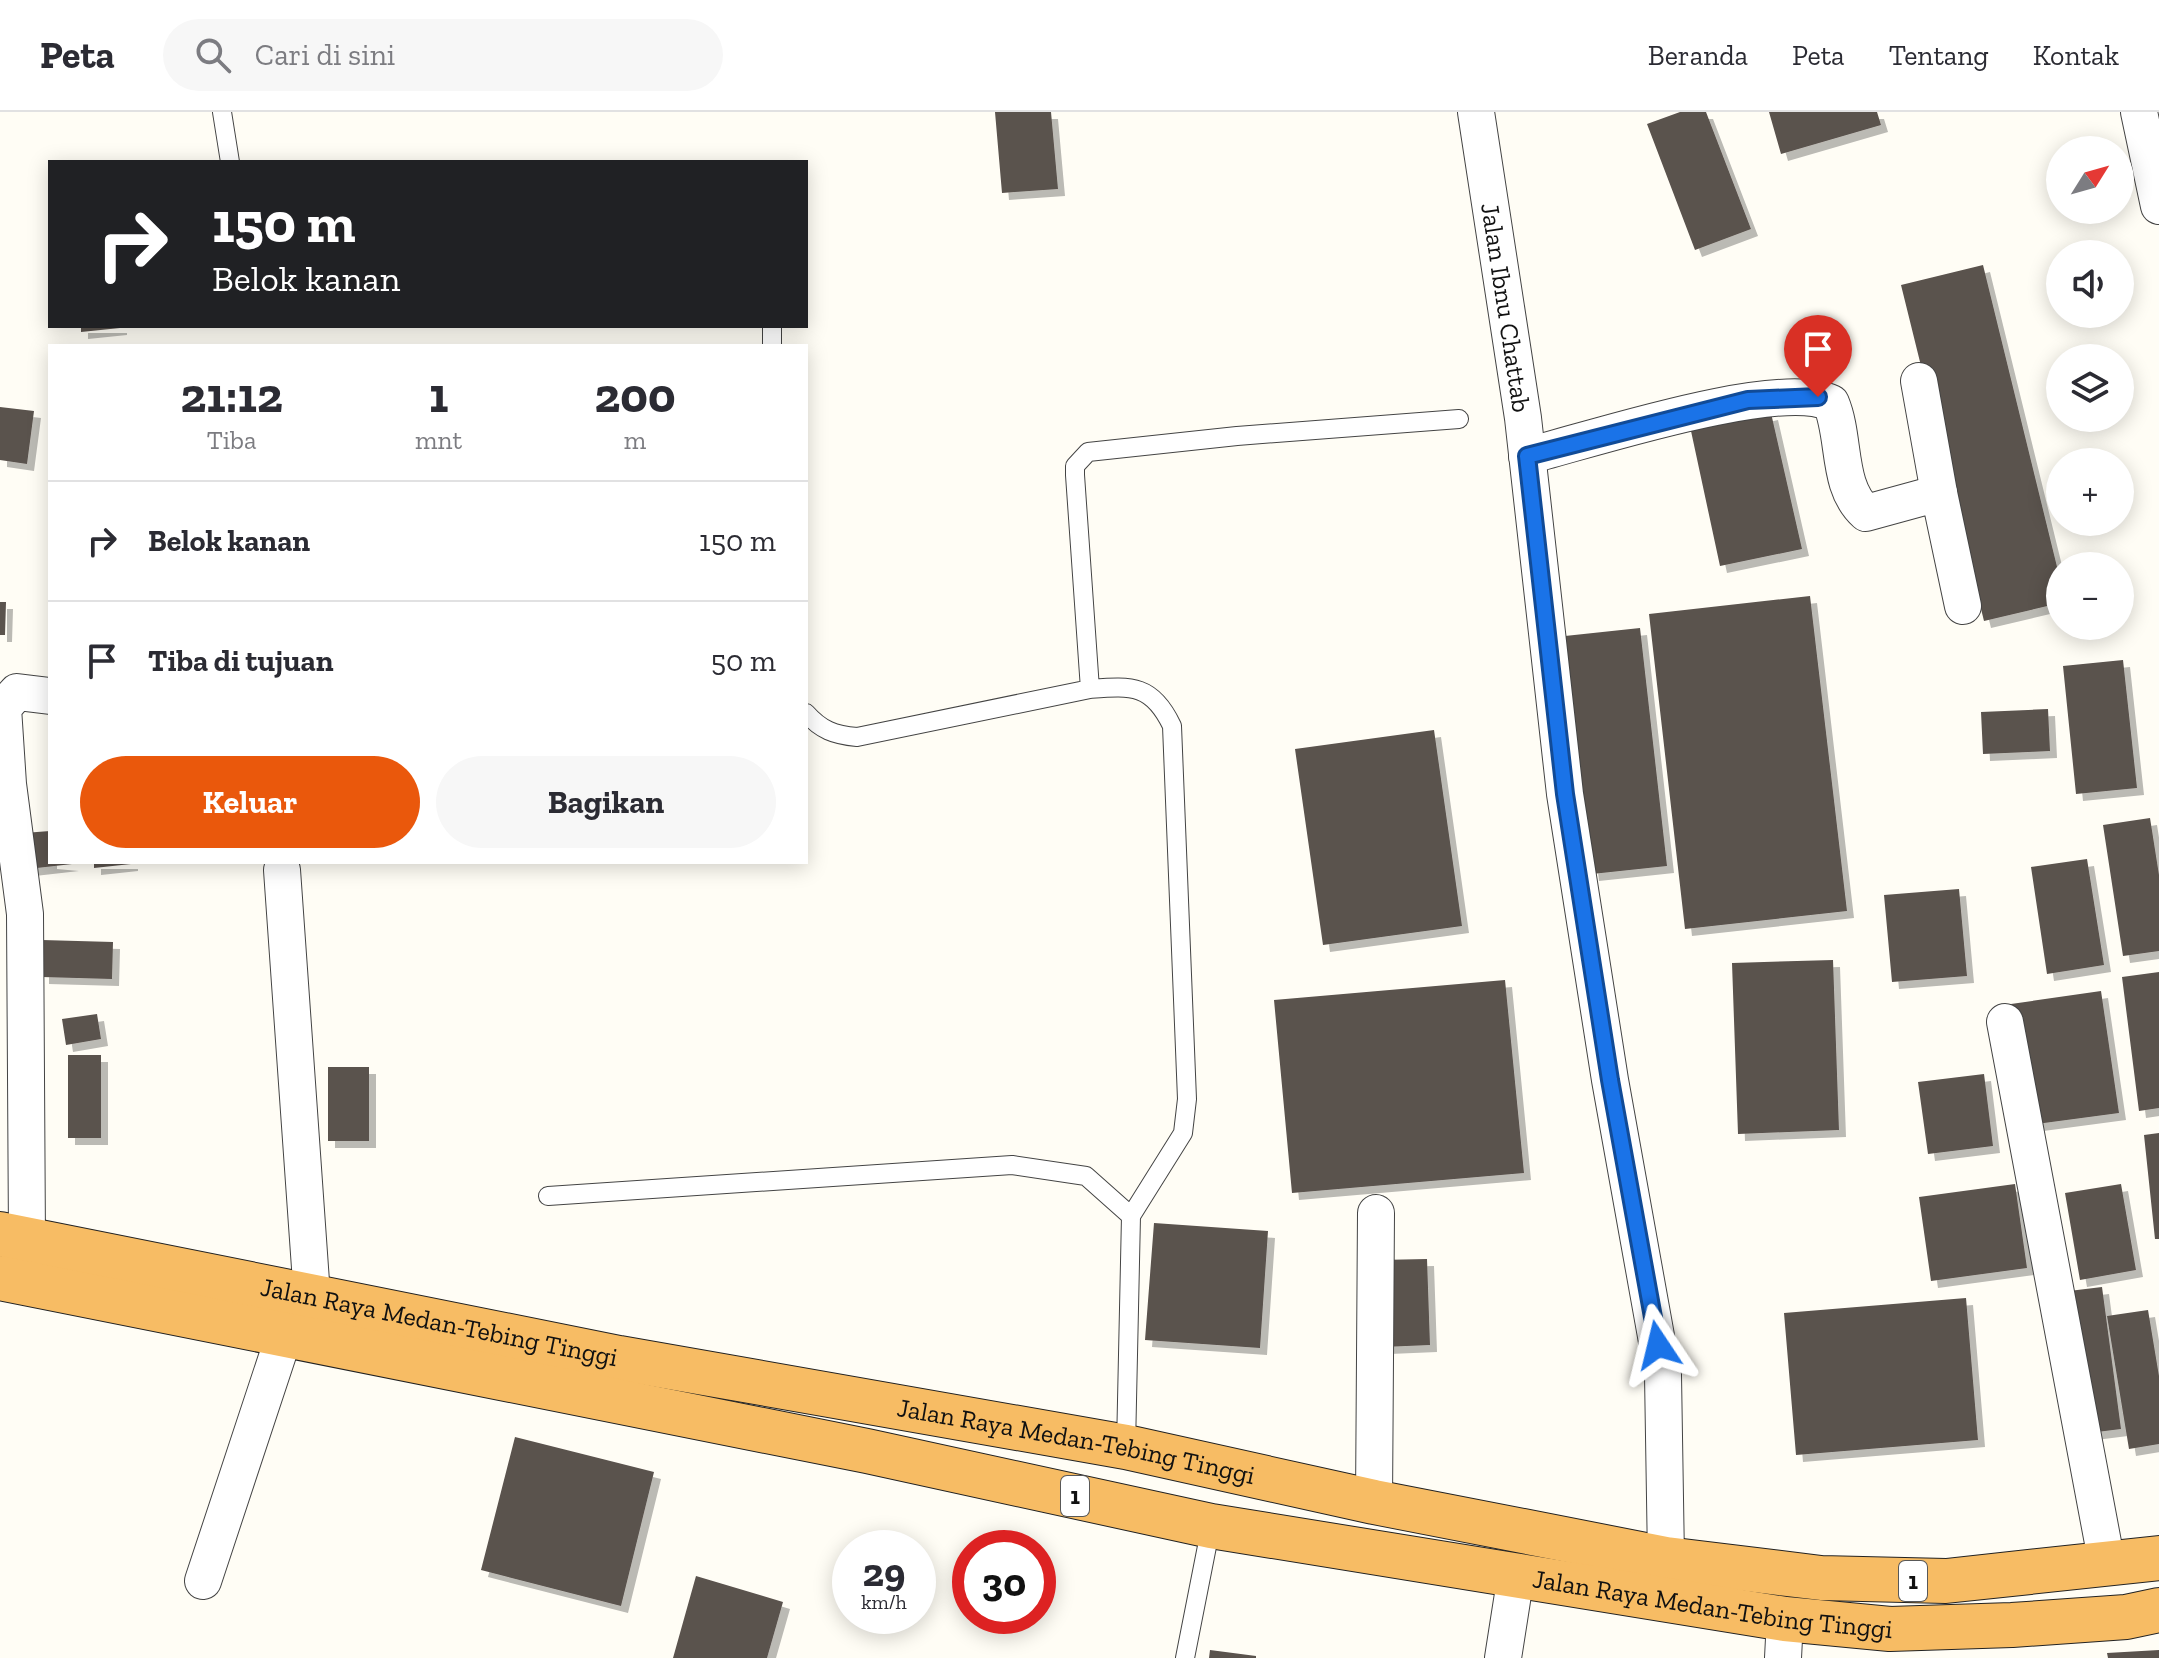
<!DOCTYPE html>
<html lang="id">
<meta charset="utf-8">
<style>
body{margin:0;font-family:"Zilla Slab",serif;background:#f7f7f7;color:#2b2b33;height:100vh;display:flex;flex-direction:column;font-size:30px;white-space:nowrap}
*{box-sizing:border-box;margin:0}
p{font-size:26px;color:#7c7c81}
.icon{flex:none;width:44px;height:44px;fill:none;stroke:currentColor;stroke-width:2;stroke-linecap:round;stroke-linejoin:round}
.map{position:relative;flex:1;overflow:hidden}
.sheet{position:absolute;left:48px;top:232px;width:760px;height:520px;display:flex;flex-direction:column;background:#fff;border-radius:0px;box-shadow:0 4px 20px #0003}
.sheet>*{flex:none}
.hud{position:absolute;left:48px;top:48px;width:760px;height:168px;border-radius:0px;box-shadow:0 4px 20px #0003;background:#202124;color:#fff;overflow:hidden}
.needle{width:52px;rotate:53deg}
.buttons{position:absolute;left:2046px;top:24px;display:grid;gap:16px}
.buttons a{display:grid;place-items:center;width:88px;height:88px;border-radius:50%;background:#fff;box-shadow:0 4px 20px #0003;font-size:40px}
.speed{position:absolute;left:832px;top:1418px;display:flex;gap:16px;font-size:40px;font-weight:700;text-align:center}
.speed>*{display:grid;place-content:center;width:104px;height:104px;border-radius:50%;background:#fff;box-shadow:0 4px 20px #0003;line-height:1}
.speed small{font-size:20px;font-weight:400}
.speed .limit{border:12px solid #d22;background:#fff;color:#111}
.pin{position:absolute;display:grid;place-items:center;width:68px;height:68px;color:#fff;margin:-82px -34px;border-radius:50% 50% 50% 0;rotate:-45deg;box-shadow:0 0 8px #0007}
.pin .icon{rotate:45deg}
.me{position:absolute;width:88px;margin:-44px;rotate:350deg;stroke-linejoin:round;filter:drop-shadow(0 0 6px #0008)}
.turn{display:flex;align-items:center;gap:28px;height:168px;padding:0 32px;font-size:36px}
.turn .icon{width:104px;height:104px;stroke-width:2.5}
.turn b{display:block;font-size:56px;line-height:68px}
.eta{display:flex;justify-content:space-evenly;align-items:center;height:136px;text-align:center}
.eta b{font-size:48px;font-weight:800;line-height:56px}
.action{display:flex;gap:16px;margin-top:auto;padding:16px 32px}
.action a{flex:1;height:92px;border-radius:48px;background:#ea580c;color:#fff;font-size:32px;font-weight:800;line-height:92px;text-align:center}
.action a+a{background:#f7f7f7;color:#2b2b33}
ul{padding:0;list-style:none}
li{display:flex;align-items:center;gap:24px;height:120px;padding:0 32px;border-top:2px solid #e1e1e2}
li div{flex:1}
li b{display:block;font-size:30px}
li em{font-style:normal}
header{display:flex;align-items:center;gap:48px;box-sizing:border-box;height:112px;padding:0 40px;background:#fff;border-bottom:2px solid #e1e1e2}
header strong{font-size:38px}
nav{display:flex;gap:44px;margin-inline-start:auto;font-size:28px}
.search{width:560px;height:72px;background:#f7f7f7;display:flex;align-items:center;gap:20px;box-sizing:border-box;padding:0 28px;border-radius:44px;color:#7c7c81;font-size:30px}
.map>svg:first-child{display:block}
.building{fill:#5a524d;filter:url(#shadow)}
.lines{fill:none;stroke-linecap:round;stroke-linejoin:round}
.service-casing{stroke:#444;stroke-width:20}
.minor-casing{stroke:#444;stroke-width:38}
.trunk-casing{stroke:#222;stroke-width:46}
.service{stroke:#fff;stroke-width:18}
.minor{stroke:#fff;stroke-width:36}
.trunk{stroke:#f7bc64;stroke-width:44}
.route-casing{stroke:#114b97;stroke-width:20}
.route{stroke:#1a73e8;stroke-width:14}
.labels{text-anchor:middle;stroke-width:8;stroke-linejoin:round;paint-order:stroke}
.shield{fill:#fff;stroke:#585858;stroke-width:2}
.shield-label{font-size:24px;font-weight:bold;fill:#111}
.street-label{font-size:26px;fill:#111;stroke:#fff}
</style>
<header>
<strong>Peta</strong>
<div class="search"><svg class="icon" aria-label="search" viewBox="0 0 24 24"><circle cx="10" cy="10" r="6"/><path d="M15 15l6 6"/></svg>Cari di sini</div>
<nav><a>Beranda</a><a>Peta</a><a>Tentang</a><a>Kontak</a></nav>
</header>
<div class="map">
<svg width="2159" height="1546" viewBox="0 0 2159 1546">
<defs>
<filter id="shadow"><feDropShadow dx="7" dy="7" stdDeviation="0" flood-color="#0004"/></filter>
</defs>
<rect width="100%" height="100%" fill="#fffdf5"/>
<!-- building -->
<path class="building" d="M995,0H1051L1058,77L1002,81Z
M1680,0H1706L1751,117L1695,138L1647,12Z
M1769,0H1877L1881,13L1781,42Z
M1983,153L2060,467V491L1984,509L1901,173Z
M81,214H120V216L81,220Z
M0,295L34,299L27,352L0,348Z
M1771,301L1802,437L1720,454L1691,319Z
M1810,484L1847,799L1685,817L1649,502Z
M0,490H6L5,523H0Z
M1640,516L1667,754L1592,762L1565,524Z
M2123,548L2137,676L2076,682L2063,554Z
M2048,597L2050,639L1983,642L1981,600Z
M1434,618L1462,814L1323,833L1295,637Z
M2150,706L2159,763V839L2123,844L2103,713Z
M50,719V750L72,752L28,757L24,721Z
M2087,747L2104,853L2047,862L2031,755Z
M94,750H131V752L94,756Z
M1959,777L1967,864L1892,870L1884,783Z
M42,828L113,830L112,867L42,865Z
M1833,848L1839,1018L1738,1022L1732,851Z
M2159,860V996L2139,999L2122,865Z
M1505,868L1524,1061L1292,1081L1274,888Z
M2101,879L2119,1001L2029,1013L2011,892Z
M97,902L101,927L66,933L62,907Z
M68,943H101V1026H68Z
M328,955H369V1029H328Z
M1984,962L1993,1034L1928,1042L1918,970Z
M2159,1021V1127H2155L2144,1023Z
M2015,1072L2027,1156L1931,1169L1919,1085Z
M2121,1072L2136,1158L2080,1168L2065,1081Z
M1154,1111L1268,1119L1260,1236L1145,1228Z
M1427,1147L1430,1233L1383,1235L1379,1148Z
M2102,1175L2121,1317L2089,1321L2069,1179Z
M1966,1186L1978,1328L1796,1343L1784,1201Z
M2148,1198L2159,1264V1332L2129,1337L2107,1204Z
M515,1325L654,1360L621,1494L481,1458Z
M696,1464L783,1490L767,1546H673Z
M1210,1538L1256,1544V1546H1209Z
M2159,1538V1546H2108L2107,1541Z"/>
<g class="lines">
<defs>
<path id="service" d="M222,0L230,50
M772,214V234
M1090,577L1075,363V354L1088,340L1237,324L1459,307
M806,601C821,618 834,623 857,625L1090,577C1132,574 1152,572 1172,614L1187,987L1183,1021L1131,1104L1126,1335
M548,1084L1012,1053L1086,1064L1131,1104
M1185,1546L1211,1414"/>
<g id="minor">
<path id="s1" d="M1476,0L1523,306L1565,682L1610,968L1663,1263L1666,1447L1663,1472"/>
<path d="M2139,0L2159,94"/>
<path d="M1919,269L1939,381"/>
<path d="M1527,344C1590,328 1778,266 1831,291C1846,327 1836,374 1866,401L1939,381L1963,494"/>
<path d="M282,758L312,1184"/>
<path d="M2005,910L2107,1452"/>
<path d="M27,1127L25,802L8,672L3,596L17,580L50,584"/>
<path d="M1374,1390L1376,1101"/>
<path d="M203,1469L284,1224"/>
<path d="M1503,1546L1516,1463"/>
<path d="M1783,1546L1785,1507"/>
</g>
<g id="trunk">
<path id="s2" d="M0,1122L619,1246L1126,1335L1374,1390L1666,1447L1821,1466L1946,1469L2159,1446"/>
<path id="s3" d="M0,1166L867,1339L1211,1414L1785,1507L1890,1517L2012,1513L2126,1505L2159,1498"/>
</g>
</defs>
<!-- service casing -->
<use href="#service" class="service-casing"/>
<!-- minor casing -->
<use href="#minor" class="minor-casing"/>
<!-- trunk casing -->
<use href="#trunk" class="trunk-casing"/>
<!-- service -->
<use href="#service" class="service"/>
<!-- minor -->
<use href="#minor" class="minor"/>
<!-- trunk -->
<use href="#trunk" class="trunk"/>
</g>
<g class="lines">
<defs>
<path id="route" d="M1658,1233L1610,968L1565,682L1527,344L1748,288L1818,285"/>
</defs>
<!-- route casing -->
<use href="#route" class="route-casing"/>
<!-- route -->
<use href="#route" class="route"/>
</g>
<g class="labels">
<!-- shield labels -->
<g class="shield">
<rect x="1061" y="1364" width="28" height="40" rx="6"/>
<rect x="1899" y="1449" width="28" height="40" rx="6"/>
</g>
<g class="shield-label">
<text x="1075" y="1392">1</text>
<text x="1913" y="1477">1</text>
</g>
<!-- street labels -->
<g class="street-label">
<text dy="9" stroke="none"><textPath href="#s1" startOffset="198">Jalan Ibnu Chattab</textPath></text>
<text dy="9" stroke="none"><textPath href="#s2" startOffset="448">Jalan Raya Medan-Tebing Tinggi</textPath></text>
<text dy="9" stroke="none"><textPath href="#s2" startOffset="1096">Jalan Raya Medan-Tebing Tinggi</textPath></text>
<text dy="9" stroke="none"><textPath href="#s3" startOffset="1744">Jalan Raya Medan-Tebing Tinggi</textPath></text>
</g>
</g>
</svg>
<div class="buttons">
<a><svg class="needle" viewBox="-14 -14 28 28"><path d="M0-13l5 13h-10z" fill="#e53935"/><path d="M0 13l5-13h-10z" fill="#7c7c81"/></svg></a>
<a><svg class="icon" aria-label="sound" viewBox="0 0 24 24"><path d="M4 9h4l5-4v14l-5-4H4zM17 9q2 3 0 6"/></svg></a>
<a><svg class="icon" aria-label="layers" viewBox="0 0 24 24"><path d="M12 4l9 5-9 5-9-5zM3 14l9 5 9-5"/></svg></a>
<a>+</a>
<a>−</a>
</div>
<div class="speed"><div>29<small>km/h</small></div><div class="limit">30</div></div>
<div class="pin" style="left:1818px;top:285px;background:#d93025"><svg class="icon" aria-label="arrive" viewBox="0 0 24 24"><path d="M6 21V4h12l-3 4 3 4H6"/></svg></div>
<svg class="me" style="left:1658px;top:1233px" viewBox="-20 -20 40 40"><path d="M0-17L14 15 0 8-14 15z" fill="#1a73e8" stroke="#fff" stroke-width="4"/></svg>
<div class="hud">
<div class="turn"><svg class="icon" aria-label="right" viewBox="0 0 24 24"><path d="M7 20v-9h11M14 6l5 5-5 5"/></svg><div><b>150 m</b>Belok kanan</div></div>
</div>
<section class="sheet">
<div class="eta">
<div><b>21:12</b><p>Tiba</p></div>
<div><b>1</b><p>mnt</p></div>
<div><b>200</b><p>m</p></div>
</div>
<ul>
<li><svg class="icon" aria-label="right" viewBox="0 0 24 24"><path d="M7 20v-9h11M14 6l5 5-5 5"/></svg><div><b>Belok kanan</b></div><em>150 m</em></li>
<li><svg class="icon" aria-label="arrive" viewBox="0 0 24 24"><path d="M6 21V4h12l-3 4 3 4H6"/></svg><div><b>Tiba di tujuan</b></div><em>50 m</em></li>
</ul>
<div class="action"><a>Keluar</a><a>Bagikan</a></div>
</section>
</div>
